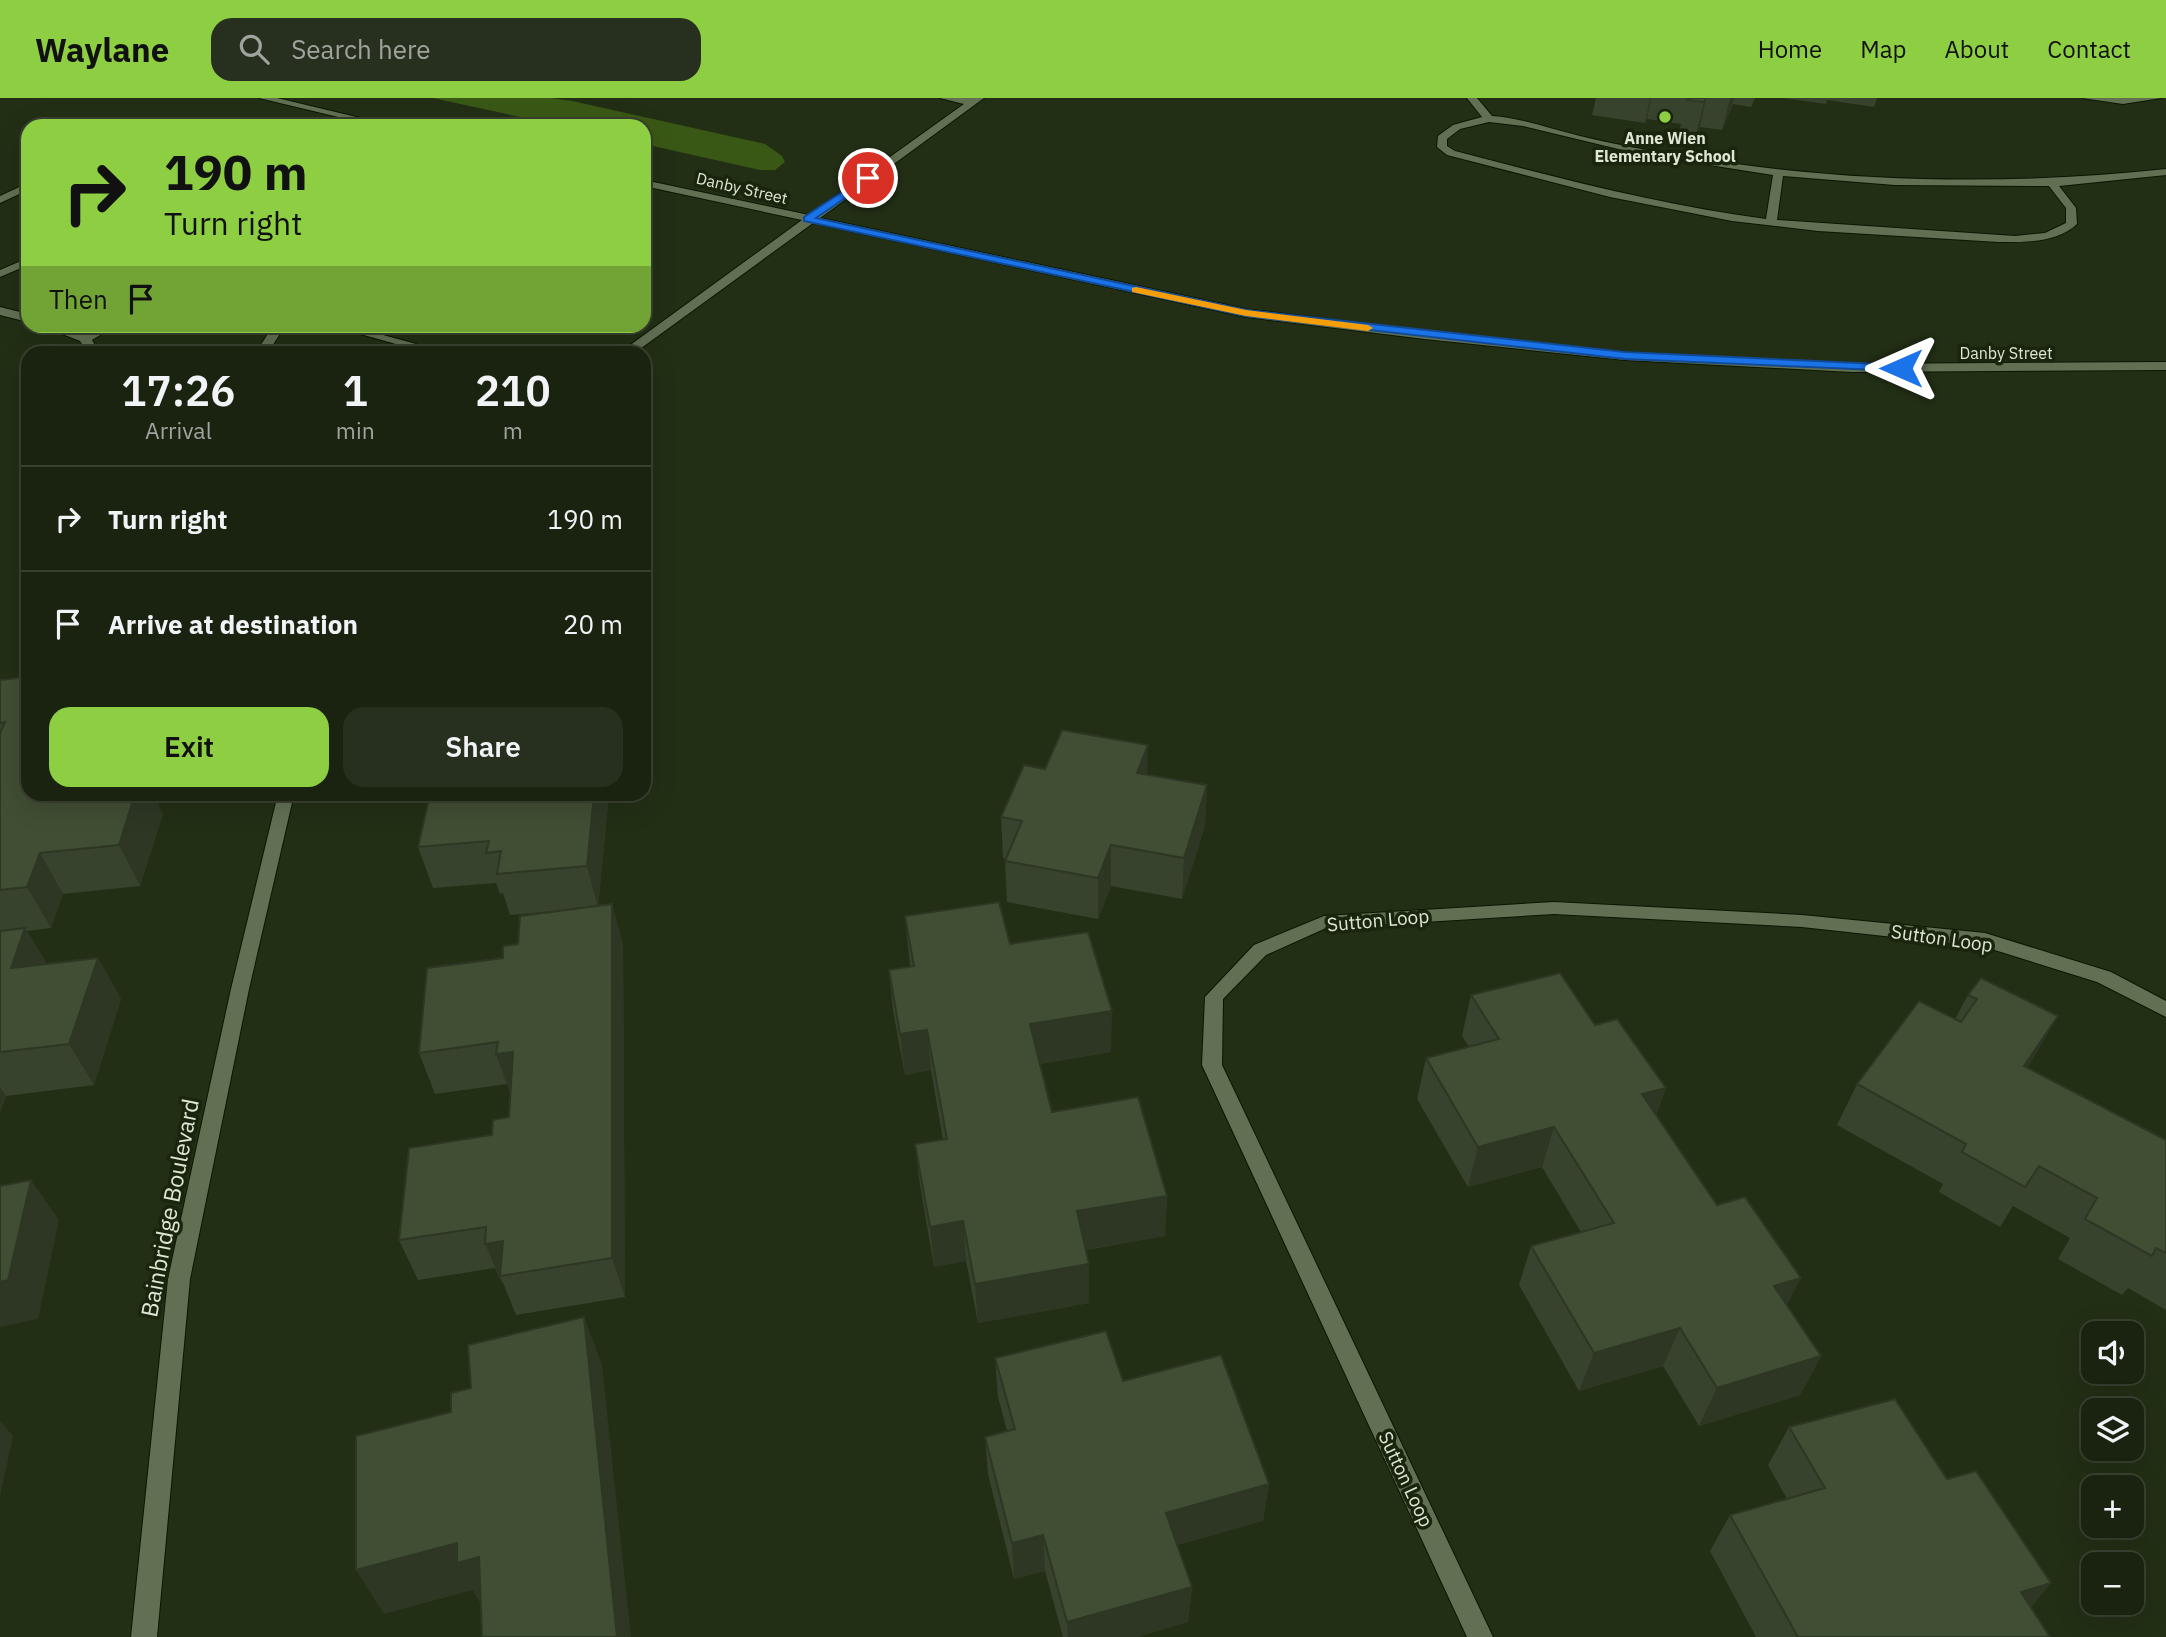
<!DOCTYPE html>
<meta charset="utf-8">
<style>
body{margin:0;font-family:"IBM Plex Sans",sans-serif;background:#272f1e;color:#f1f3f6;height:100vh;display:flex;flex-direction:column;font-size:26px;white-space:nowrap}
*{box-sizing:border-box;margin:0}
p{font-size:23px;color:#9fa49f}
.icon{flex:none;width:38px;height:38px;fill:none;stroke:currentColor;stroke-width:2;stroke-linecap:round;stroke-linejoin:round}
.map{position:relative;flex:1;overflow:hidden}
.details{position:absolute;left:21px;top:248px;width:630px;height:455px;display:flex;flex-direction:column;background:#1a2310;border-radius:21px;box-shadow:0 7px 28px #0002,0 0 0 2px #384030}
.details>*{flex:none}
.hud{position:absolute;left:21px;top:21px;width:630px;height:214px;border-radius:21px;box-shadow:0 7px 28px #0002,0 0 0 2px #384030;background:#8ece43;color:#111;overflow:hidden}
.tools{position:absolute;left:2081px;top:1223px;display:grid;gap:14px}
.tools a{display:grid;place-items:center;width:63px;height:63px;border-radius:14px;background:#1a2310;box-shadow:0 7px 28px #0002,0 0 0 2px #384030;font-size:35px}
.pin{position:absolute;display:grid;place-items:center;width:60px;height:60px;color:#fff;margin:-30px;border:4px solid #fff;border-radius:50%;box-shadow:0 2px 7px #0007}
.me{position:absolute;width:77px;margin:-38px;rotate:270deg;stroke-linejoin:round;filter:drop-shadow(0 0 5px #0008)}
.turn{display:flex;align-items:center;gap:24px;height:147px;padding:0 28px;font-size:32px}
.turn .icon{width:91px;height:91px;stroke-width:2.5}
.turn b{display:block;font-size:49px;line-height:60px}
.then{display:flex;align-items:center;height:66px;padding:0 28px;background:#0003;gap:14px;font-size:26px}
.eta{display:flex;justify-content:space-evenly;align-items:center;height:119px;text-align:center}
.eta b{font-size:42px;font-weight:600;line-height:49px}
.primary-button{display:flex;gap:14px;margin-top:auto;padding:14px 28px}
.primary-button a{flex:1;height:80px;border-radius:21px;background:#8ece43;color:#111;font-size:28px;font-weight:600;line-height:80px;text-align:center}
.primary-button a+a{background:#272f1e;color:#f1f3f6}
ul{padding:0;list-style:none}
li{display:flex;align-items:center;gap:21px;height:105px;padding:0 28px;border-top:2px solid #384030}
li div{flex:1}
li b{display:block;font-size:26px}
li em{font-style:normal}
header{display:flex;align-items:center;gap:42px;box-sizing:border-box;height:98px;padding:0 35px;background:#8ece43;color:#111}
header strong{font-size:33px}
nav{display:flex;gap:38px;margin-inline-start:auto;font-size:24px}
.search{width:490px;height:63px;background:#272f1e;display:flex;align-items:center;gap:18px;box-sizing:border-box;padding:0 24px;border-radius:21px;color:#9fa49f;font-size:26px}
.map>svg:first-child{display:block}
.green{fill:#3a5815}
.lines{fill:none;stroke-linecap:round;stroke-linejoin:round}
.minor-casing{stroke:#0b1701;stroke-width:2}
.minor{fill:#617053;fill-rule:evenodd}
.wall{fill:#37432c}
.shaded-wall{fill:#2d3724}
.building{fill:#404e33;stroke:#2d3724;stroke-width:2}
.route{fill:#1a73e8;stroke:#114b97;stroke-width:2}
.slow{fill:#f59e0b}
.poi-dot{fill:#8ece43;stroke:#19250c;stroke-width:2.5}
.labels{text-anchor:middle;stroke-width:7;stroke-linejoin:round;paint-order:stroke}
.far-poi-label{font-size:16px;font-weight:bold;fill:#dee7d6;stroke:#19250c}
.far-street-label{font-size:16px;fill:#dee7d6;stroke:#19250c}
.street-label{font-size:19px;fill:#dee7d6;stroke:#19250c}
.near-street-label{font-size:23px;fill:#dee7d6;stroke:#19250c}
</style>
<header>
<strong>Waylane</strong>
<div class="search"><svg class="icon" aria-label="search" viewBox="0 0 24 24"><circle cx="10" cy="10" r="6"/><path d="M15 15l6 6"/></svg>Search here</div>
<nav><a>Home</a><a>Map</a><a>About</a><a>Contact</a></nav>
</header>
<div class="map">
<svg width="2166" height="1539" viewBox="0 0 2166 1539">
<rect width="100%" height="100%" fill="#222f15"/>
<!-- green -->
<path class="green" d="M433,0H551L572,3L765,46L782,58L785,64L775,72H760L644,46V28H561Z"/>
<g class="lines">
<defs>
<path id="minor" d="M259,0H277L394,28H376Z
M940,0H984L820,120L1246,211L1425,233L1625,254L1852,266L2166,264V272L1852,274L1625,262L1425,241L1246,219L813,125L633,256H618L802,122L644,88V82L809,117L964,6Z
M1467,0H1477L1492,18C1522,20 1550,31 1580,38C1616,47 1653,53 1689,59C1848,85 2007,88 2166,71V77L2059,88L2076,110L2077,126C2057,145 2025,144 1999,144L1818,133L1732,123L1610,99L1447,57L1437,49L1438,38L1453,27L1482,19ZM1489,24L1523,28L1639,56L1773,77L1766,121C1660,107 1558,80 1455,53L1447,48V41L1460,31ZM1783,78L1895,87L2049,88L2066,110V125L2045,135L2015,138L1777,122Z
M2082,0H2161L2123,6Z
M28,85V92L0,105V98Z
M28,160V167L0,179V172Z
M0,209L28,216V224L0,217Z
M42,228H58L84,237L101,228H115L92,242L100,256H88L80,243Z
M273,228H285L267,256H255Z
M332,228H350L416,246L410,250Z
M278,696H294L249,891L190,1181L157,1539H131L168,1181L231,891Z
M1554,804L1802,817L1985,835L2111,874L2166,903V919L2097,884L1985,849L1802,829L1554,816L1326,830L1266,857L1223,901L1222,967L1493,1539H1467L1202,967L1205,899L1254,847L1324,818Z"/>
</defs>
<!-- minor casing -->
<use href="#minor" class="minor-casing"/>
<!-- minor -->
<use href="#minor" class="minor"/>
</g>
<!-- wall -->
<path class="wall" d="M1596,0H1755L1751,9L1733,6L1722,32L1700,29L1696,36L1679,34L1681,26L1647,21L1645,25L1592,17Z
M1783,0H1877L1874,9L1827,2L1826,6Z
M0,582L28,696L163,716L140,788L63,796L51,830L27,833L47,866L98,860L121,901L94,987L6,998L0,1014Z
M1045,671L1147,677L1207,687L1205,728L1182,801L1111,788L1098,821L1007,804L1005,763L1006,761L1003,760L1001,719Z
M609,696L598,808L612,806L623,847L625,1199L516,1217L503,1185H502L495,1170L418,1182L399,1142L509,1019L510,996L507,986L435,996L419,955L503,860L557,813L510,817L503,795L500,796L496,785L433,790L418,749Z
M905,818L1010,846L1111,954L1040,966L1052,1014L1167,1098L1165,1138L1086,1152L1089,1166V1205L978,1225L966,1163L934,1169L920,1087L915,1046L943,1042L931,972L905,977L893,913L889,872L910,868Z
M1981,880L2034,959L2027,970L2166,1042V1212L2128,1190L2122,1197L2058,1161L2070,1140L2013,1108L2000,1129L1939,1094L1943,1086L1837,1027L1857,986L1955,921L1968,897Z
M1471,897L1595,927L1666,990L1656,1017L1821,1258L1800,1297L1699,1328L1663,1268L1579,1293L1519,1187L1531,1148L1581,1134L1542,1069L1468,1089L1417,1001L1426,960L1469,949L1462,938Z
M995,1260L1123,1283L1269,1386L1263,1423L1177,1447L1192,1489L1188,1524L1137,1539H1063L1045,1473L1014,1481L988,1376L985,1339L1007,1333L998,1299Z
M1789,1329L1947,1381L2051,1485L2031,1509L2050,1539H1756L1710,1453L1730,1417L1787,1401L1768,1367Z"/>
<!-- shaded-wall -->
<path class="shaded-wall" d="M1650,0H1651L1647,21L1645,25Z
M1706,0L1700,29L1696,36L1704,4Z
M1730,0H1735L1722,32Z
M1148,647L1147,687L1137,675Z
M1207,687L1205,728L1182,801L1184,760Z
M135,696H153L163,716L140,788L119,747Z
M594,696H609L598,809L587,768Z
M1111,747V788L1098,821V780Z
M40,755L63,796L51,830L27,789Z
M612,806L623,847L625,1199L612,1160Z
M25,830L50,871L11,870Z
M98,860L121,901L94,987L69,946Z
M1112,913L1111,954L1031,967L1030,926Z
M2058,918L2034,959L2000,1009L2024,968Z
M927,932L931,972L905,977L900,936Z
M513,954L511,997L496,956Z
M0,989L6,998L0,1014Z
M1666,990L1651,1031L1642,996Z
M1554,1029L1542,1069L1468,1089L1478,1049Z
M31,1082L59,1122L38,1221L0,1229V1184Z
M1167,1098L1165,1138L1077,1153V1113Z
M963,1123L966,1163L934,1169L930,1129Z
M503,1143L500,1178L503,1185H502L485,1146Z
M1089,1166V1205L978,1225L975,1186Z
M1801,1180L1781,1219L1774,1188Z
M584,1219L602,1267L631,1539H617Z
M1680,1230L1663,1268L1579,1293L1594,1255Z
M1821,1258L1800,1297L1699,1328L1717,1290Z
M0,1323L13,1338L0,1399Z
M1269,1386L1263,1423L1164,1451L1166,1415Z
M1043,1437L1045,1473L1014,1481L1012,1445Z
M457,1445L479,1459L482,1509L473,1492L384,1516L356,1472Z
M2051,1485L2020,1521L2021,1494Z
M1192,1489L1188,1524L1137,1539H1068L1067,1524Z"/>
<!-- building -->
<path class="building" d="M1688,0H1706L1704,4L1687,2Z
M28,571V696H135L119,747L40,755L27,789L0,792V635L5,624L0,625V582L25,579Z
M1062,632L1148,647L1137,675L1207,687L1184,760L1111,747L1098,780L1005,763L1022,723L1001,719L1024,667L1045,671Z
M430,696H594L587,768L497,776L501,753L486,755L489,743L418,749Z
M999,804L1010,846L1088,834L1112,913L1030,926L1052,1014L1138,999L1167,1098L1077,1113L1089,1166L975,1186L963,1123L930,1129L915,1046L947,1041L927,932L900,936L889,872L914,868L905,818Z
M612,806V1160L500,1178L503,1143L485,1146L486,1129L399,1142L409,1050L492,1037L493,1022L509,1019L513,954L496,956L498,944L419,955L427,870L503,860V848L518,846L520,818Z
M25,830L11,870L98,860L69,946L0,954V833Z
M1560,875L1595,927L1617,921L1666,990L1642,996L1717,1107L1745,1099L1801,1180L1774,1188L1821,1258L1717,1290L1680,1230L1594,1255L1531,1148L1614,1125L1554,1029L1478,1049L1426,960L1499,941L1471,897Z
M1981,880L2058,918L2024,968L2166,1042V1155L2156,1150L2152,1158L2085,1121L2097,1100L2039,1068L2025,1089L1962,1054L1966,1046L1857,986L1919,903L1961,924L1977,901L1968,897Z
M31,1082L8,1182L0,1184V1088Z
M584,1219L617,1539H482L479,1459L457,1465V1445L356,1472V1338L451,1314V1295L471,1290L468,1247Z
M1106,1233L1123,1283L1221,1257L1269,1386L1166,1415L1192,1489L1067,1524L1043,1437L1012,1445L985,1339L1015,1331L995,1260Z
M1895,1301L1947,1381L1976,1373L2051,1485L2021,1494L2050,1539H1798L1730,1417L1825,1390L1789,1329Z"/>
<!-- route -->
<path class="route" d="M868,77L872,82L816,120L1246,212L1625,254L1901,267L1907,270L1901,273L1625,261L1246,218L804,123V119Z"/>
<!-- slow -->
<path class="slow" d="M1136,189L1246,212L1368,227L1373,230L1368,233L1246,218L1132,194V190Z"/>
<!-- markers -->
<circle class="poi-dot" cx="1665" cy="19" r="7"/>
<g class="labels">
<!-- far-poi labels -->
<g class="far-poi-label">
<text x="1665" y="46">Anne Wien<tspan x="1665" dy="18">Elementary School</tspan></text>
</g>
<!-- far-street labels -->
<g class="far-street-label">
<text transform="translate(742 90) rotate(13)" y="6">Danby Street</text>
<text x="2006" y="261">Danby Street</text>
</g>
<!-- street labels -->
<g class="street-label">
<text transform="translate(1378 822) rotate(-5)" y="7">Sutton Loop</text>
<text transform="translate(1942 840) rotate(8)" y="7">Sutton Loop</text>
<text transform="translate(1406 1381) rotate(65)" y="7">Sutton Loop</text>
</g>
<!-- near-street labels -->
<g class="near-street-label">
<text transform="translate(170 1110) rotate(-79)" y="8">Bainbridge Boulevard</text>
</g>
</g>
</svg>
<div class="tools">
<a><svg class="icon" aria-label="sound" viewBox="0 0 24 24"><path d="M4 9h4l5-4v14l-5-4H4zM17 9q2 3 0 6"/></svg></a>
<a><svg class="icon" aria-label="layers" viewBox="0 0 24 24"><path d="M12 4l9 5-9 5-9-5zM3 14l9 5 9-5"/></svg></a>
<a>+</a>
<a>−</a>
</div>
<div class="pin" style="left:868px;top:80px;background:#d93025"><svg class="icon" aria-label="arrive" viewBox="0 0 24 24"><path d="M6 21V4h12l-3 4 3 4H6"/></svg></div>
<svg class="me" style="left:1901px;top:270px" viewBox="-20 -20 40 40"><path d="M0-17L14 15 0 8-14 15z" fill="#1a73e8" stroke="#fff" stroke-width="4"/></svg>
<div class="hud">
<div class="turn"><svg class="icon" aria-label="right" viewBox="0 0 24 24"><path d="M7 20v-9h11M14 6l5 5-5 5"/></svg><div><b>190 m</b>Turn right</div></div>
<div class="then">Then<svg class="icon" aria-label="arrive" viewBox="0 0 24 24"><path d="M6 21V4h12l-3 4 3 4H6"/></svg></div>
</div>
<section class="details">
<div class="eta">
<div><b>17:26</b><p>Arrival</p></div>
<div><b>1</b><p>min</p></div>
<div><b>210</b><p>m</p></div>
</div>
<ul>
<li><svg class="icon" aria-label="right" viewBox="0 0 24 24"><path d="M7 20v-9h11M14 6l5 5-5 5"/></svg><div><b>Turn right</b></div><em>190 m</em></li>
<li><svg class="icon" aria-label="arrive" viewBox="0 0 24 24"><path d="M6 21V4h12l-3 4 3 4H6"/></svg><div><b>Arrive at destination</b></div><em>20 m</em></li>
</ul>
<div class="primary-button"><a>Exit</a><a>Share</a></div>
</section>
</div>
